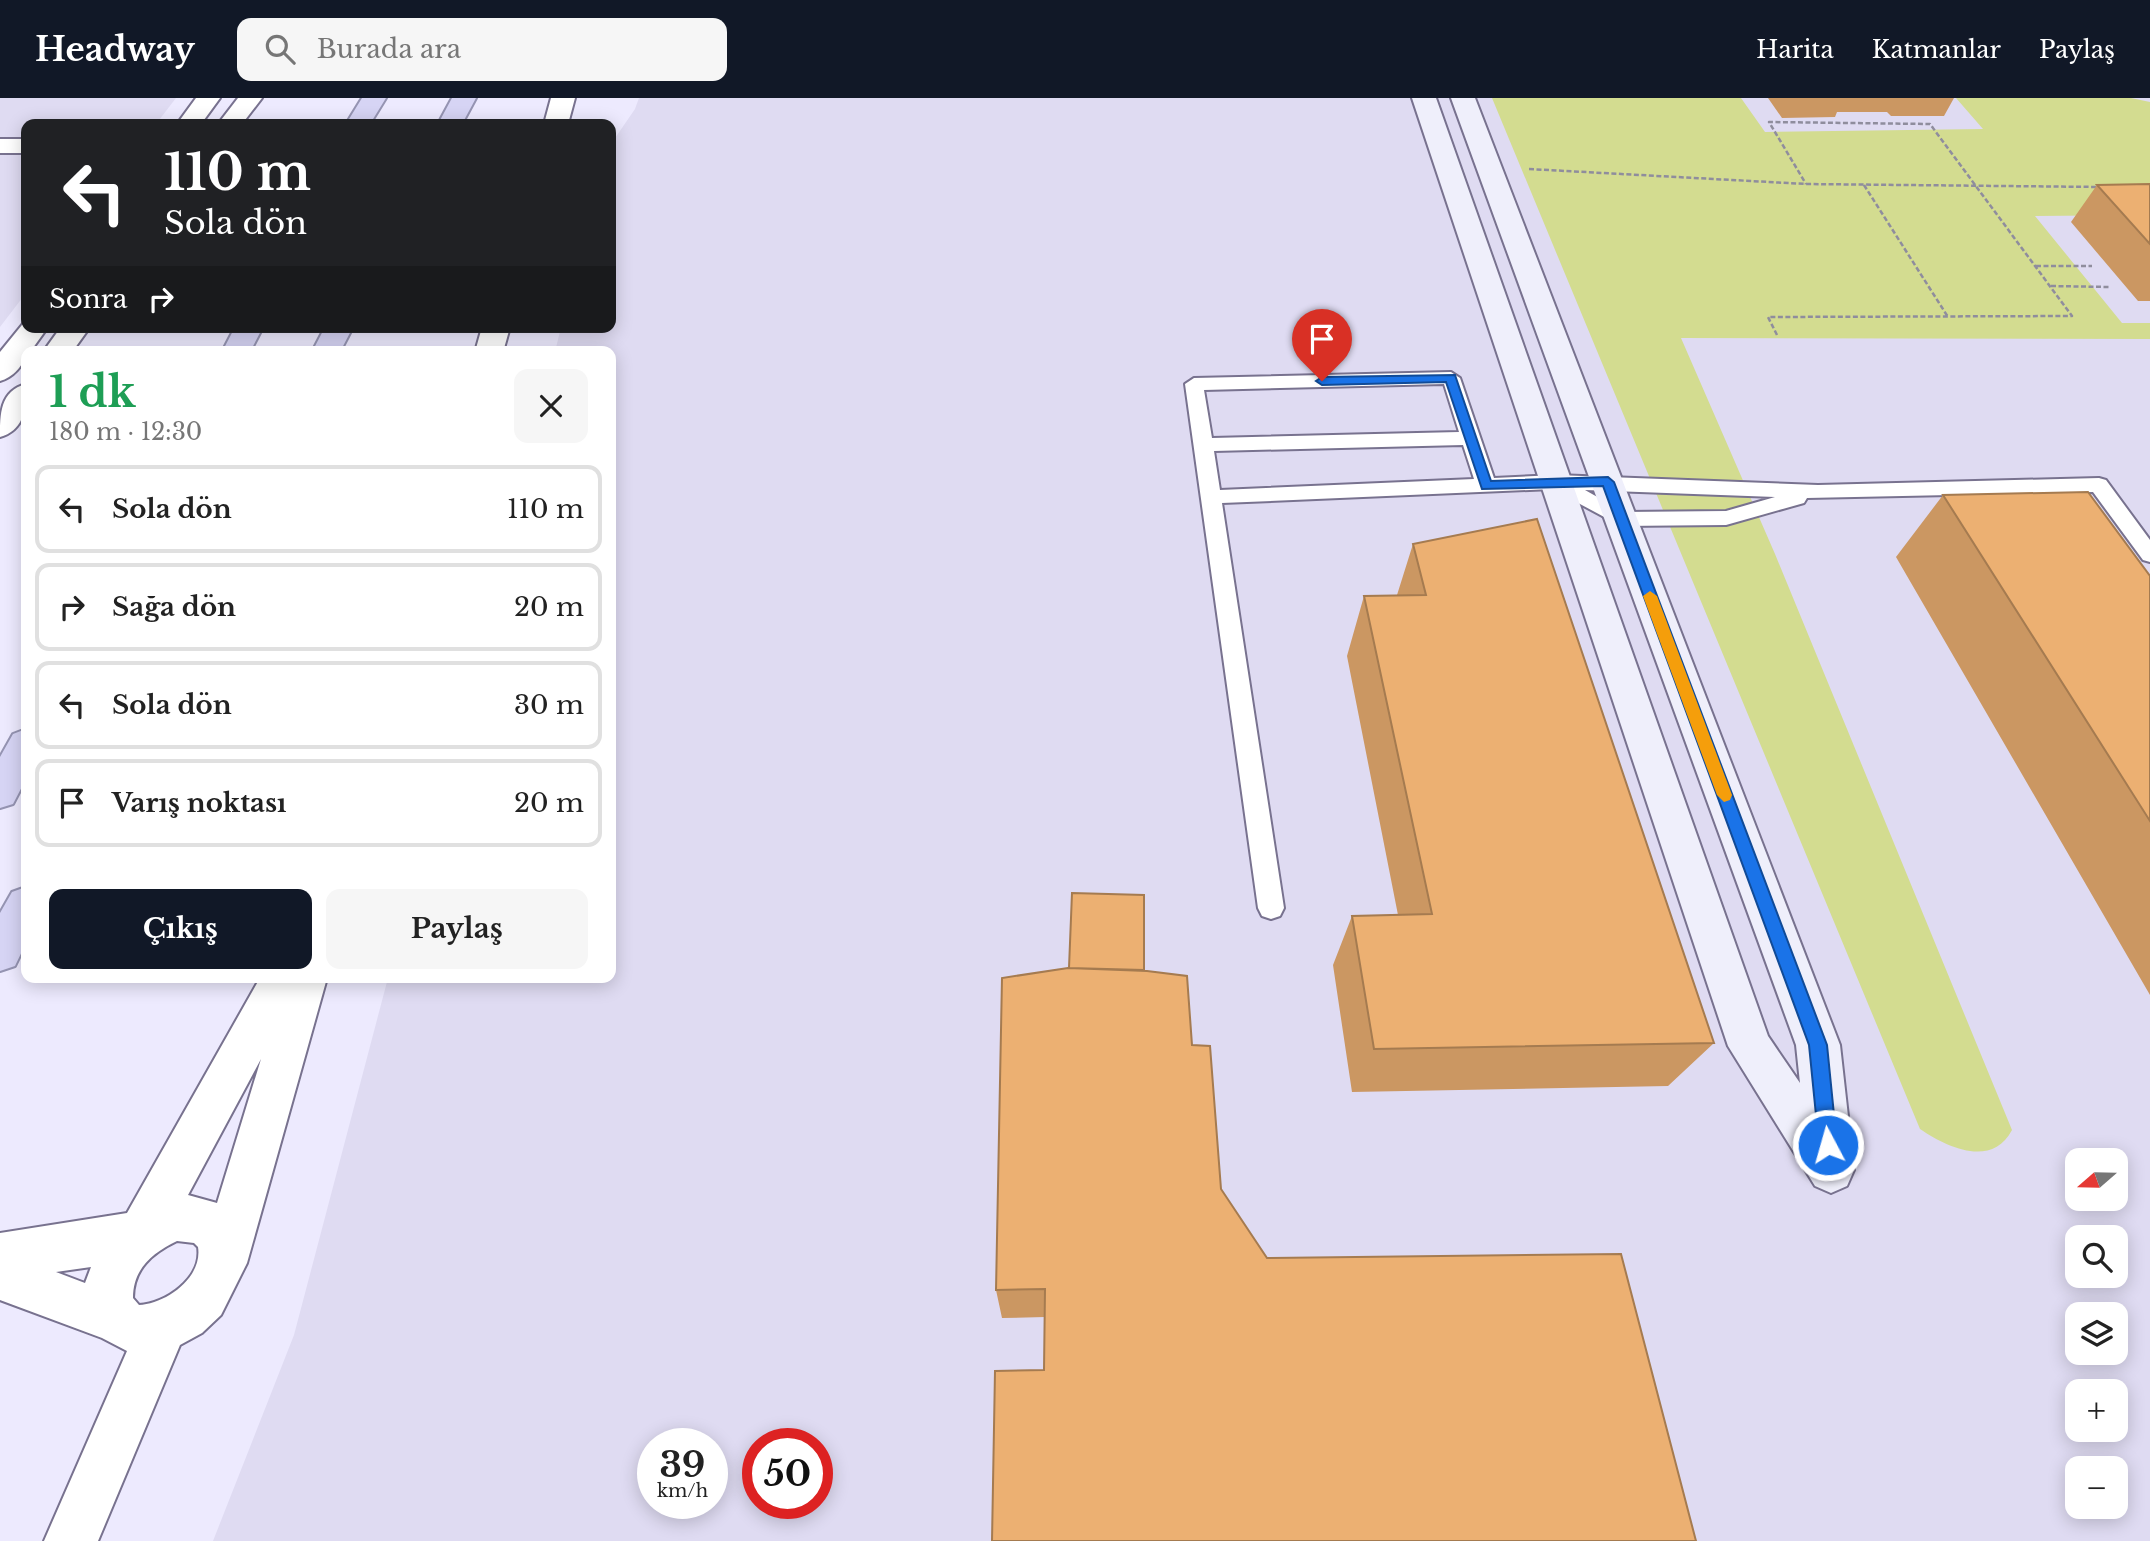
<!DOCTYPE html>
<html lang="tr">
<meta charset="utf-8">
<style>
body{margin:0;font-family:"Libre Baskerville",serif;background:#f6f6f6;color:#222;height:100vh;display:flex;flex-direction:column;font-size:26px;white-space:nowrap}
*{box-sizing:border-box;margin:0}
p{font-size:23px;color:#767676}
.icon{flex:none;width:38px;height:38px;fill:none;stroke:currentColor;stroke-width:2;stroke-linecap:round;stroke-linejoin:round}
.map{position:relative;flex:1;overflow:hidden}
.side{position:absolute;left:21px;top:248px;width:595px;height:637px;display:flex;flex-direction:column;background:#fff;border-radius:14px;box-shadow:0 4px 18px #0003}
.side>*{flex:none}
.top-card{position:absolute;left:21px;top:21px;width:595px;height:214px;border-radius:14px;box-shadow:0 4px 18px #0003;background:#202124;color:#fff;overflow:hidden}
.needle{width:46px;rotate:250deg}
.tools{position:absolute;left:2065px;top:1050px;display:grid;gap:14px}
.tools a{display:grid;place-items:center;width:63px;height:63px;border-radius:14px;background:#fff;box-shadow:0 4px 18px #0003;font-size:35px}
.speed{position:absolute;left:637px;top:1330px;display:flex;gap:14px;font-size:35px;font-weight:700;text-align:center}
.speed>*{display:grid;place-content:center;width:91px;height:91px;border-radius:50%;background:#fff;box-shadow:0 4px 18px #0003;line-height:1}
.speed small{font-size:18px;font-weight:400}
.speed .limit{border:10px solid #d22;background:#fff;color:#111}
.pin{position:absolute;display:grid;place-items:center;width:60px;height:60px;color:#fff;margin:-72px -30px;border-radius:50% 50% 50% 0;rotate:-45deg;box-shadow:0 0 7px #0007}
.pin .icon{rotate:45deg}
.me{position:absolute;width:77px;margin:-38px;rotate:354deg;stroke-linejoin:round;filter:drop-shadow(0 0 5px #0008)}
.turn{display:flex;align-items:center;gap:24px;height:147px;padding:0 28px;font-size:32px}
.turn .icon{width:91px;height:91px;stroke-width:2.5}
.turn b{display:block;font-size:49px;line-height:60px}
.then{display:flex;align-items:center;height:66px;padding:0 28px;background:#0003;gap:14px;font-size:26px}
.round{display:grid;place-items:center;flex:none;width:74px;height:74px;border-radius:14px;background:#f6f6f6}
.headline{display:flex;align-items:center;justify-content:space-between;height:119px;padding:0 28px}
h1{font-size:42px;font-weight:800;line-height:52px;color:#1e9e55}
.button{display:flex;gap:14px;margin-top:auto;padding:14px 28px}
.button a{flex:1;height:80px;border-radius:14px;background:#111827;color:#fff;font-size:28px;font-weight:800;line-height:80px;text-align:center}
.button a+a{background:#f6f6f6;color:#222}
ul{padding:0;list-style:none}
li{display:flex;align-items:center;gap:21px;height:88px;margin:0 14px 10px;padding:0 14px;border:4px solid #e0e0e0;border-radius:14px}
li div{flex:1}
li b{display:block;font-size:26px}
li em{font-style:normal}
header{display:flex;align-items:center;gap:42px;box-sizing:border-box;height:98px;padding:0 35px;background:#111827;color:#fff}
header strong{font-size:33px}
nav{display:flex;gap:38px;margin-inline-start:auto;font-size:24px}
.search{width:490px;height:63px;background:#f6f6f6;display:flex;align-items:center;gap:18px;box-sizing:border-box;padding:0 24px;border-radius:14px;color:#767676;font-size:26px}
.map>svg:first-child{display:block}
.built{fill:#dfdbf2;fill-rule:evenodd}
.green{fill:#d3dc90}
.lines{fill:none;stroke-linecap:round;stroke-linejoin:round}
.service-casing{stroke:#78728f;stroke-width:4}
.minor-casing{stroke:#78728f;stroke-width:4}
.tertiary-casing{stroke:#78728f;stroke-width:4}
.secondary-casing{stroke:#78728f;stroke-width:4}
.trunk-casing{stroke:#9594b2;stroke-width:4}
.path{stroke:#8f8d9d;stroke-width:2.5;stroke-dasharray:5 2.5;stroke-linecap:butt}
.service{fill:#fff;fill-rule:evenodd}
.minor{fill:#fff;fill-rule:evenodd}
.tertiary{fill:#fff;fill-rule:evenodd}
.secondary{fill:#efeffb;fill-rule:evenodd}
.trunk{fill:#d6d4f4;fill-rule:evenodd}
.wall{fill:#cb9762}
.building{fill:#ecb072;stroke:#a57b50;stroke-width:2}
.route{fill:#1a73e8;stroke:#114b97;stroke-width:2}
.slow{fill:#f59e0b}
</style>
<header>
<strong>Headway</strong>
<div class="search"><svg class="icon" aria-label="search" viewBox="0 0 24 24"><circle cx="10" cy="10" r="6"/><path d="M15 15l6 6"/></svg>Burada ara</div>
<nav><a>Harita</a><a>Katmanlar</a><a>Paylaş</a></nav>
</header>
<div class="map">
<svg width="2150" height="1443" viewBox="0 0 2150 1443">
<rect width="100%" height="100%" fill="#edeafe"/>
<!-- built -->
<path class="built" d="M0,0H176L156,26H26V195L0,229Z
M639,0H2150V1443H213L294,1237L388,880H611V254H555L561,229H611V46L635,11ZM2077,1062H2116V1101H2077ZM2077,1139H2116V1178H2077ZM2077,1216H2116V1255H2077ZM2077,1293H2116V1332H2077ZM653,1346H712V1405H653ZM758,1346H817V1405H758ZM2077,1370H2116V1409H2077Z"/>
<!-- green -->
<path class="green" d="M1492,0H1741L1765,34L1983,31L1956,0H2131L2150,4V117L2035,118L2122,225H2150V241L1681,240L1775,456L2012,1032C1992,1070 1948,1050 1920,1031Z"/>
<g class="lines">
<defs>
<path id="service" d="M1451,274L1460,280L1494,380L1556,377L1818,387L2099,380L2106,382L2150,442V464L2143,462L2093,394L1807,400L1804,405L1726,427L1621,428L1552,391L1222,405L1284,810L1280,818L1271,821L1262,818L1258,810L1185,286L1194,280ZM1444,286L1459,334L1212,340L1204,292ZM1463,347L1474,381L1220,392L1214,353ZM1585,392L1775,399L1726,413L1624,414Z"/>
<path id="minor" d="M0,41H26V55H0Z"/>
<path id="tertiary" d="M196,0H220L201,26H177Z
M238,0H262L242,26H218Z
M551,0H575L568,26H544Z
M26,222V229H48L30,254H26C25,267 12,280 0,283V254Z
M61,229H90L72,254H43Z
M482,229H510L503,254H475Z
M26,286C27,308 25,332 0,339C0,316 0,293 26,286Z
M260,880H327L247,1165L221,1217L202,1235L180,1247L98,1443H44L127,1253L102,1240L0,1202V1135L127,1115ZM261,961L217,1105L188,1097ZM177,1143L194,1145L198,1149C203,1180 165,1206 139,1207L133,1200C133,1171 152,1155 177,1143ZM91,1169L85,1185L56,1174Z"/>
<path id="secondary" d="M1412,0H1436L1768,938L1800,985L1796,947L1451,0H1475L1840,947L1854,1072L1847,1088L1831,1095L1815,1088L1728,948Z"/>
<path id="trunk" d="M362,0H386L370,26H346Z
M452,0H476L462,26H438Z
M235,229H263L250,254H222Z
M325,229H353L340,254H312Z
M26,631V681L13,706L0,710V659L13,636Z
M26,789V845L15,868L0,873V815L12,794Z"/>
</defs>
<!-- service casing -->
<use href="#service" class="service-casing"/>
<!-- minor casing -->
<use href="#minor" class="minor-casing"/>
<!-- tertiary casing -->
<use href="#tertiary" class="tertiary-casing"/>
<!-- secondary casing -->
<use href="#secondary" class="secondary-casing"/>
<!-- trunk casing -->
<use href="#trunk" class="trunk-casing"/>
<!-- path -->
<path class="path" d="M1529,71L1806,86L2101,89
M1864,87L1948,219
M2036,168H2092
M2051,188L2109,189
M1777,237L1768,219L2072,218L1930,26L1769,24L1806,86"/>
<!-- service -->
<use href="#service" class="service"/>
<!-- minor -->
<use href="#minor" class="minor"/>
<!-- tertiary -->
<use href="#tertiary" class="tertiary"/>
<!-- secondary -->
<use href="#secondary" class="secondary"/>
<!-- trunk -->
<use href="#trunk" class="trunk"/>
</g>
<!-- wall -->
<path class="wall" d="M1768,0H1954L1944,18H1891L1887,14H1837L1835,19L1782,20Z
M2150,86V203H2138L2071,124L2097,87Z
M1943,397L2150,478V897L1896,459Z
M1413,446L1714,945L1668,988L1352,994L1333,867L1352,818L1398,817L1347,558L1364,498L1397,497Z
M1144,797L1044,1272L1045,1219L1002,1220L996,1192L1069,870Z"/>
<!-- building -->
<path class="building" d="M2150,86V146L2097,87Z
M2088,394L2150,478V723L1943,397Z
M1537,421L1714,945L1374,951L1352,818L1432,816L1364,498L1426,497L1413,446Z
M1072,795L1144,797V872L1069,870Z
M1068,870L1147,873L1187,878L1192,947L1210,948L1221,1091L1267,1160L1621,1156L1696,1443H992L995,1273L1044,1272L1045,1191L996,1192L1002,880Z"/>
<!-- route -->
<path class="route" d="M1455,277L1491,383L1608,379L1614,384L1827,947L1837,1047L1835,1053L1828,1056L1821,1053L1819,1047L1809,947L1603,388L1482,391L1446,284L1322,287L1316,283L1322,279Z"/>
<!-- slow -->
<path class="slow" d="M1650,493L1657,498L1732,697L1730,702L1724,704L1717,697L1643,498Z"/>
</svg>
<div class="tools">
<a><svg class="needle" viewBox="-14 -14 28 28"><path d="M0-13l5 13h-10z" fill="#e53935"/><path d="M0 13l5-13h-10z" fill="#767676"/></svg></a>
<a><svg class="icon" aria-label="search" viewBox="0 0 24 24"><circle cx="10" cy="10" r="6"/><path d="M15 15l6 6"/></svg></a>
<a><svg class="icon" aria-label="layers" viewBox="0 0 24 24"><path d="M12 4l9 5-9 5-9-5zM3 14l9 5 9-5"/></svg></a>
<a>+</a>
<a>−</a>
</div>
<div class="speed"><div>39<small>km/h</small></div><div class="limit">50</div></div>
<div class="pin" style="left:1322px;top:283px;background:#d93025"><svg class="icon" aria-label="arrive" viewBox="0 0 24 24"><path d="M6 21V4h12l-3 4 3 4H6"/></svg></div>
<svg class="me" style="left:1828px;top:1047px" viewBox="-20 -20 40 40"><circle r="17" fill="#1a73e8" stroke="#fff" stroke-width="3"/><path d="M0-11L8 9 0 5-8 9z" fill="#fff"/></svg>
<div class="top-card">
<div class="turn"><svg class="icon" aria-label="left" viewBox="0 0 24 24"><path d="M17 20v-9H6M10 6l-5 5 5 5"/></svg><div><b>110 m</b>Sola dön</div></div>
<div class="then">Sonra<svg class="icon" aria-label="right" viewBox="0 0 24 24"><path d="M7 20v-9h11M14 6l5 5-5 5"/></svg></div>
</div>
<section class="side">
<div class="headline"><div><h1>1 dk</h1><p>180 m · 12:30</p></div><a class="round"><svg class="icon" aria-label="close" viewBox="0 0 24 24"><path d="M6 6l12 12M18 6L6 18"/></svg></a></div>
<ul>
<li><svg class="icon" aria-label="left" viewBox="0 0 24 24"><path d="M17 20v-9H6M10 6l-5 5 5 5"/></svg><div><b>Sola dön</b></div><em>110 m</em></li>
<li><svg class="icon" aria-label="right" viewBox="0 0 24 24"><path d="M7 20v-9h11M14 6l5 5-5 5"/></svg><div><b>Sağa dön</b></div><em>20 m</em></li>
<li><svg class="icon" aria-label="left" viewBox="0 0 24 24"><path d="M17 20v-9H6M10 6l-5 5 5 5"/></svg><div><b>Sola dön</b></div><em>30 m</em></li>
<li><svg class="icon" aria-label="arrive" viewBox="0 0 24 24"><path d="M6 21V4h12l-3 4 3 4H6"/></svg><div><b>Varış noktası</b></div><em>20 m</em></li>
</ul>
<div class="button"><a>Çıkış</a><a>Paylaş</a></div>
</section>
</div>
